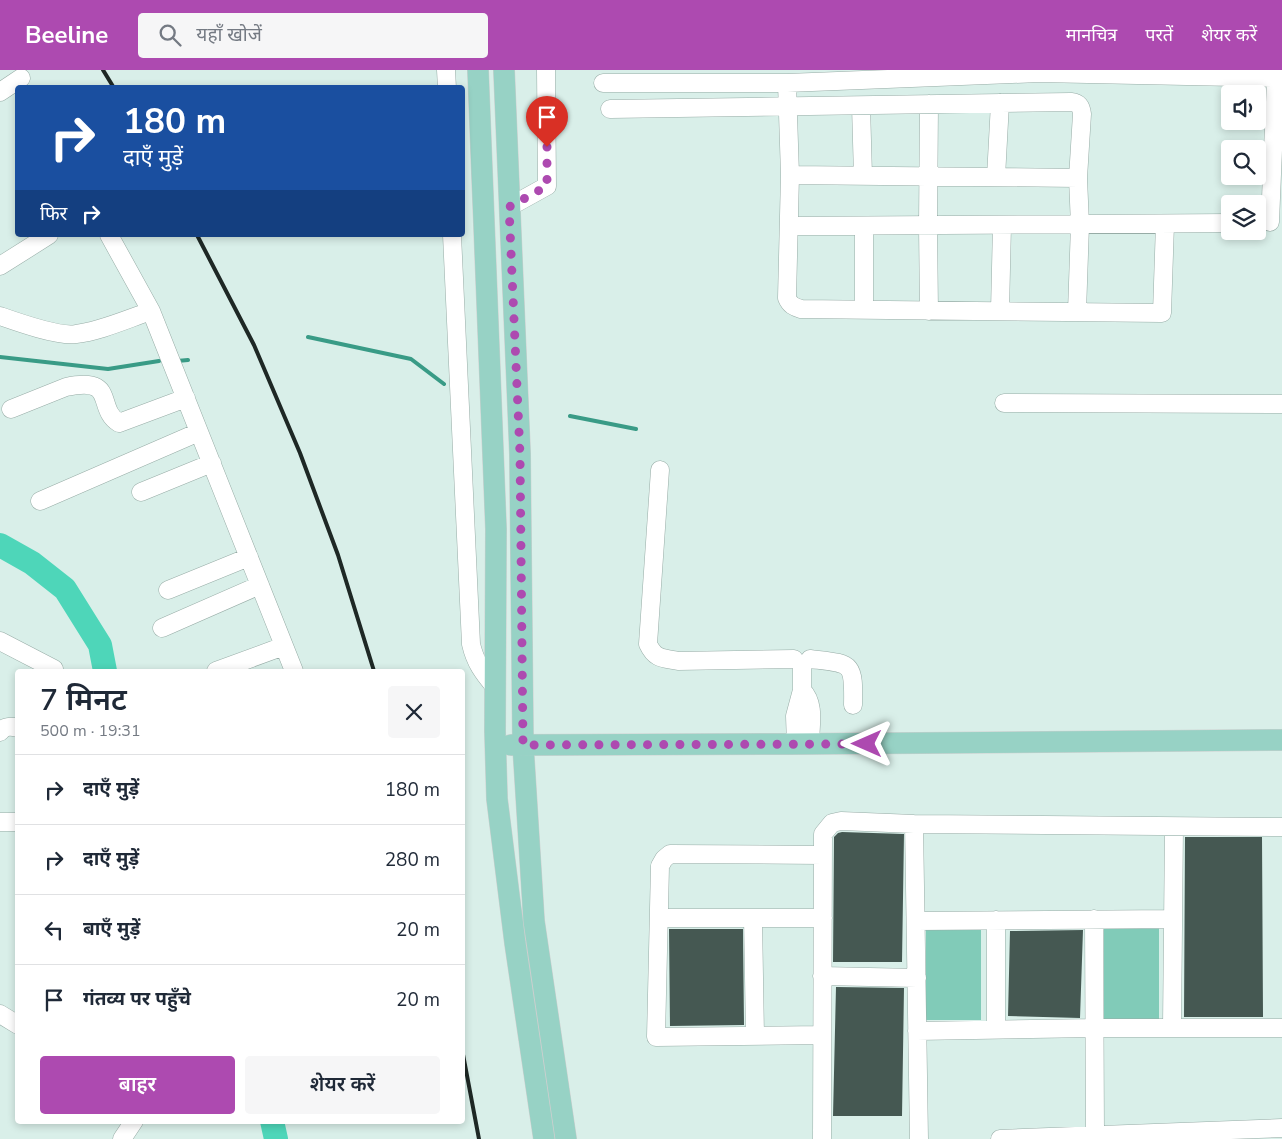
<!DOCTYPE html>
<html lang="hi">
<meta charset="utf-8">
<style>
body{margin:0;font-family:"Nunito Sans","Noto Sans Devanagari",sans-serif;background:#f6f6f7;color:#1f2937;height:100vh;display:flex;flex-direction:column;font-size:19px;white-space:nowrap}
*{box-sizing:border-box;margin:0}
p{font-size:16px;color:#747a83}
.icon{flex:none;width:28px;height:28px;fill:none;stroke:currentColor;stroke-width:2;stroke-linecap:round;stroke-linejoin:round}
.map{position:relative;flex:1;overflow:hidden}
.sheet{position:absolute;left:15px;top:599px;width:450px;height:455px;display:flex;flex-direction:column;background:#fff;border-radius:5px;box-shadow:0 2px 8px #0003}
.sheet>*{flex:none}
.hud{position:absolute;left:15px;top:15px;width:450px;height:152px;border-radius:5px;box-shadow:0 2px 8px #0003;background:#1a4fa0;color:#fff;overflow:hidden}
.fabs{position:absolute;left:1221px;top:15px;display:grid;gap:10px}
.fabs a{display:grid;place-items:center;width:45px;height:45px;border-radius:5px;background:#fff;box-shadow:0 2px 8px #0003;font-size:25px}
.pin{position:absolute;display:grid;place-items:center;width:42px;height:42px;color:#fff;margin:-51px -21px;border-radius:50% 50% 50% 0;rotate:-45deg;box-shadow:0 0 5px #0007}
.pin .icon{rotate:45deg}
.me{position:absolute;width:55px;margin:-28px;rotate:270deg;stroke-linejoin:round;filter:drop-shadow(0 0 4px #0008)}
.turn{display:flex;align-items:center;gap:18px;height:105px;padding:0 25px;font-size:22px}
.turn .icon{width:65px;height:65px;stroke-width:2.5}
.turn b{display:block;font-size:35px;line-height:42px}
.then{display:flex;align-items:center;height:48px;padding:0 25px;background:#0003;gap:10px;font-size:19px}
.round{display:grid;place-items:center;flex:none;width:52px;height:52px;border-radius:5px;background:#f6f6f7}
.overview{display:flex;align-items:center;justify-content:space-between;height:85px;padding:0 25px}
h1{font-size:30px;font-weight:600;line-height:38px}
.action{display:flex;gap:10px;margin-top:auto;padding:10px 25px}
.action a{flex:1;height:58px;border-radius:5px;background:#ad4ab0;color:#fff;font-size:20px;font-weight:600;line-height:58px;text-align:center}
.action a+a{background:#f6f6f7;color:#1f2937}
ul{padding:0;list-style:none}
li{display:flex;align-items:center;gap:15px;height:70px;padding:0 25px;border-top:1px solid #e0e1e3}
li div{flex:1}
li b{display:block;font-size:19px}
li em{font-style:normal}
header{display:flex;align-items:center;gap:30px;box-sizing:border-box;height:70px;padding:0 25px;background:#ad4ab0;color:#fff}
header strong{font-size:24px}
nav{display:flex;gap:28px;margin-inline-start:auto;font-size:18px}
.search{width:350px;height:45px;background:#f6f6f7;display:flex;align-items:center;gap:12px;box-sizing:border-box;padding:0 18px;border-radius:5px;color:#747a83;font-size:19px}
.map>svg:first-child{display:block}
.green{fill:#81cbb8}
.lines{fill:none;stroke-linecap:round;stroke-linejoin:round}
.stream{stroke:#399b86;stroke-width:4}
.river{stroke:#4ed6b9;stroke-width:24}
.building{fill:#455852}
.minor-casing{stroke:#97aca6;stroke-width:19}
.major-casing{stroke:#cecfcf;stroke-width:22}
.minor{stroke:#fff;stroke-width:18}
.major{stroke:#97d2c5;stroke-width:21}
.rail{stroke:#1e2825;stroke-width:4}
.route{stroke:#ad4ab0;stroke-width:9;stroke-dasharray:0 16.2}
</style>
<header>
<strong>Beeline</strong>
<div class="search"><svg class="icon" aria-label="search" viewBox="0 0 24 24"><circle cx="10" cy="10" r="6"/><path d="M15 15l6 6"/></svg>यहाँ खोजें</div>
<nav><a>मानचित्र</a><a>परतें</a><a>शेयर करें</a></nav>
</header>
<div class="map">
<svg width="1282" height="1069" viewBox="0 0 1282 1069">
<rect width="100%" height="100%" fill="#d9efe9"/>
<!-- green -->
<path class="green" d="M1159,857V950H1104V858Z
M926,859H981V950H926Z"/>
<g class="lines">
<!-- stream -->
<path class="stream" d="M308,267L411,289L444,314
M0,287L108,299L159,291
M177,291L188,290
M570,346L636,359"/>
<!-- river -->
<path class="river" d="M0,475L32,493L65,519L100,575L105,601
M272,1051L276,1069"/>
</g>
<!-- building -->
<path class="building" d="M842,762L904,764L902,892H833L834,767L838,763Z
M1185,767H1262L1263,947H1184Z
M669,859H743L744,955L670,956Z
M1083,860L1080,948L1008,946L1010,861Z
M836,917L904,918L902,1046H833Z"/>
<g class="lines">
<defs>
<path id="minor" d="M446,0L447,18
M603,13H787L1039,3L1282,8
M787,13L790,105L787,228C790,235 794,237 801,239L1162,243L1165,154
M0,22L21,8
M861,36L863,106
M610,39L1071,32C1079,33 1081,36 1082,44L1078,108L1080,155L1077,242
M790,105L1078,108
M996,107L1000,33
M509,137L547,116L546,0
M1270,152L1276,8
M789,156L1230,153
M109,165L151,241L294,601
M452,165L471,574C475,592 483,603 495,617
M0,196L49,165
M864,240V156
M929,241L928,156L929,34
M1000,241L1002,155
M0,246C17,252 59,267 76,264C101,261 127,249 151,241
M1004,333L1282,334
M11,339L66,317C118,306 95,338 119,353L186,328
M660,400L648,574C655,589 662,588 678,591L794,589
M141,422L212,393
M40,431L199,362
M168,520L249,487
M162,558L260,515
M0,571L54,599
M810,589C852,594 854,591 853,635
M216,601L284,576
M802,620C816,634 810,656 810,674
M0,662C5,656 10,656 18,658
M796,674L795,646L802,620V596
M0,752H18
M914,754L919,1069
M660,848H823
M753,848L755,966
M1094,849L1095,1066
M996,850V960
M916,851L1173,849
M822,906L917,908
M0,944L18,955
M1172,957L1174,757
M917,961L1094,958H1282
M822,965L656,967L660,796L664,789L670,784L823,785
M122,1069L134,1051
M822,1069L823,764L832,753L841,751L914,754L1282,757
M1000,1069L1282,1058"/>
<path id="major" d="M478,0L496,459L495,661L497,729L515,873L544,1069
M504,0L520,384L523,675L534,851L566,1069
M511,675L789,674L1282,670"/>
</defs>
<!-- minor casing -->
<use href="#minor" class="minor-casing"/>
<!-- major casing -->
<use href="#major" class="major-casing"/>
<!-- minor -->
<use href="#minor" class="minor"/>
<!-- major -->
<use href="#major" class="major"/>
<!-- rail -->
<path class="rail" d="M103,0L114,18
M197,165L254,275L300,383L338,485L374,601
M462,979L479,1069"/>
</g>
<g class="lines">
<!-- route -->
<path class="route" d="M547,77V116L509,137L520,384L523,675L867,674"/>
</g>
</svg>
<div class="fabs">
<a><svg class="icon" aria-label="sound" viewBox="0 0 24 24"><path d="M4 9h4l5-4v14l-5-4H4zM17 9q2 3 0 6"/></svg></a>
<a><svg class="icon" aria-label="search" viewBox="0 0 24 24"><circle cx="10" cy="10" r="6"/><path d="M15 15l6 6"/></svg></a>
<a><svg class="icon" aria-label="layers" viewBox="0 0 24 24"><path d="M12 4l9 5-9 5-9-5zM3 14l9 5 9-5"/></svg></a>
</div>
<div class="pin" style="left:547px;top:77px;background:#d93025"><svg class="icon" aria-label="arrive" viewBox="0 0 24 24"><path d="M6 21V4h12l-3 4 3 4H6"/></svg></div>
<svg class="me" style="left:867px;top:674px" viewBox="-20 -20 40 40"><path d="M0-17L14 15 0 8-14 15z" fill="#ad4ab0" stroke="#fff" stroke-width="4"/></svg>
<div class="hud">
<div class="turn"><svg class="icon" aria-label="right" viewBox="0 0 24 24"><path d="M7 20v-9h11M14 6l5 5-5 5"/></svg><div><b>180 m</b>दाएँ मुड़ें</div></div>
<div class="then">फिर<svg class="icon" aria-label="right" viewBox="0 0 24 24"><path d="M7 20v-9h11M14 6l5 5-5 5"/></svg></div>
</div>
<section class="sheet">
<div class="overview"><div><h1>7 मिनट</h1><p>500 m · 19:31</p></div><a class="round"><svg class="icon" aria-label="close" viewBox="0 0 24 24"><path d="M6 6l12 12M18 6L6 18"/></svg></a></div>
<ul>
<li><svg class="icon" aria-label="right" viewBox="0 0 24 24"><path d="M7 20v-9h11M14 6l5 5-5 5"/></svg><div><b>दाएँ मुड़ें</b></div><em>180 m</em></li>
<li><svg class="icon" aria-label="right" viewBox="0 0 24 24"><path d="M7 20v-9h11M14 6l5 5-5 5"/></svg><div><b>दाएँ मुड़ें</b></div><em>280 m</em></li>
<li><svg class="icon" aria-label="left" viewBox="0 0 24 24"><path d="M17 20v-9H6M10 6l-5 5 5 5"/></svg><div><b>बाएँ मुड़ें</b></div><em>20 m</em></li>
<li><svg class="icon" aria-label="arrive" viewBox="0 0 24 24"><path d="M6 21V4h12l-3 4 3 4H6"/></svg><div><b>गंतव्य पर पहुँचे</b></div><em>20 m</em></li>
</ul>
<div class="action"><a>बाहर</a><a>शेयर करें</a></div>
</section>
</div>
